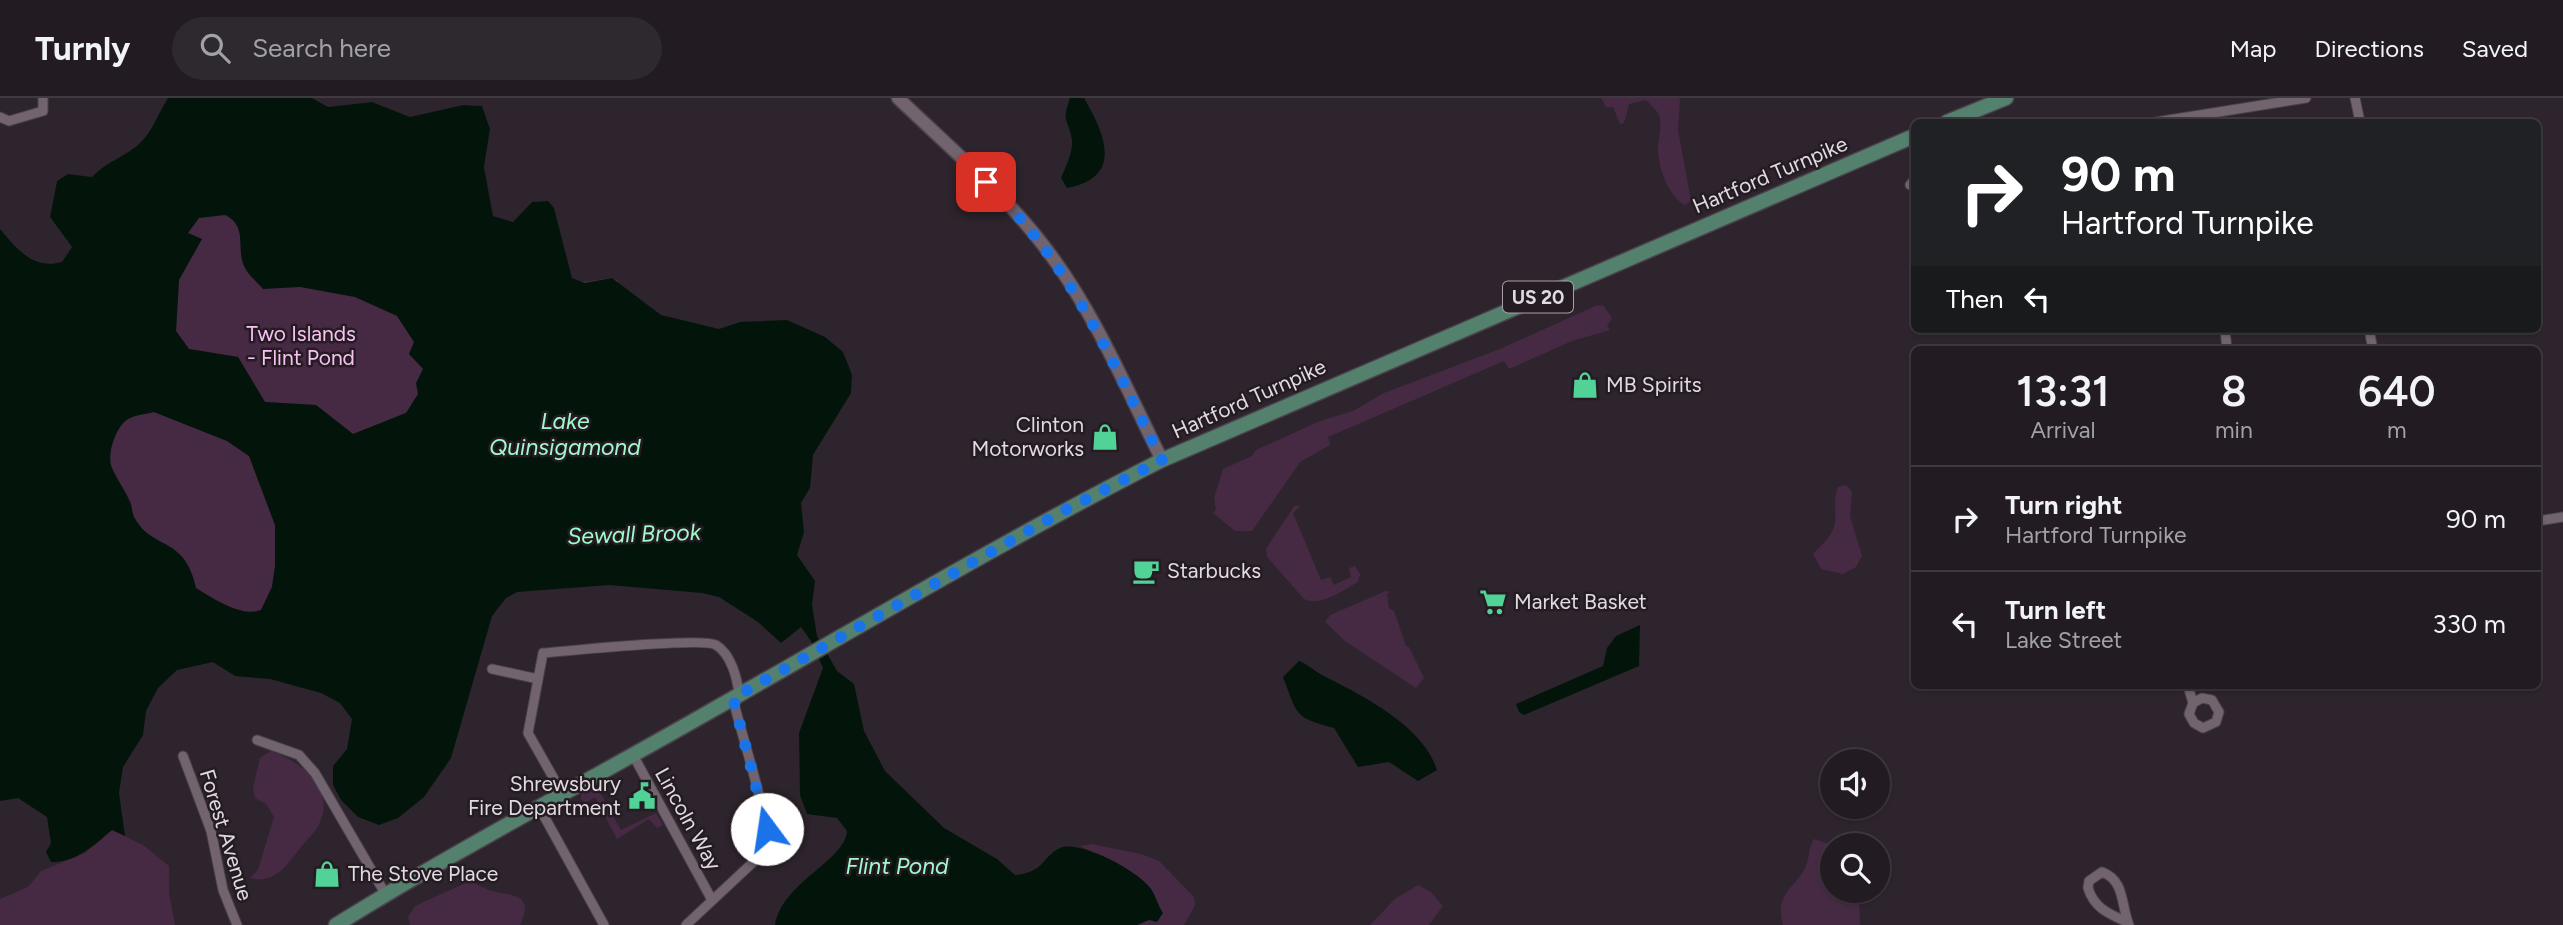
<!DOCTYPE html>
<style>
body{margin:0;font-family:Figtree,sans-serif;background:#2e282f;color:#f1f3f6;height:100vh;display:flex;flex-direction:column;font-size:26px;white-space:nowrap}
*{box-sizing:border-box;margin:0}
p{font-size:23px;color:#a2a1a5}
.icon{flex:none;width:38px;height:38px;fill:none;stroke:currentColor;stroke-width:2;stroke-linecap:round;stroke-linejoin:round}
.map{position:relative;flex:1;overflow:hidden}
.side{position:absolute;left:1911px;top:248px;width:630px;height:343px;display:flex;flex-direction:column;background:#221b22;border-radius:10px;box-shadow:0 2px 5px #0004,0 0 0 2px #3f3940}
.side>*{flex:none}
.hud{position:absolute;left:1911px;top:21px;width:630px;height:214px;border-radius:10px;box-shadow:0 2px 5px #0004,0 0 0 2px #3f3940;background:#202124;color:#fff;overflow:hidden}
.controls{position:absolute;left:1820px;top:651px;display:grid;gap:14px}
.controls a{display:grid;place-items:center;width:70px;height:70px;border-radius:50%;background:#221b22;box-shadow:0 2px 5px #0004,0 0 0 2px #3f3940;font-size:35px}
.pin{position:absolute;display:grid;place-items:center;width:60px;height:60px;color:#fff;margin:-30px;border-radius:14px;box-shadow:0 4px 10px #0006}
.me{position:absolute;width:77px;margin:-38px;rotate:346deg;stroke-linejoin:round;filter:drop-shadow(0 0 5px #0008)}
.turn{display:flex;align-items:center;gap:24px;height:147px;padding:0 35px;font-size:32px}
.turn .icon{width:91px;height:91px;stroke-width:2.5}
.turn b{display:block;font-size:49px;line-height:60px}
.then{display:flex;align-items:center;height:66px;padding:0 35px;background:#0003;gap:14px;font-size:26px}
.eta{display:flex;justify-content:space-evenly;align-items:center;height:119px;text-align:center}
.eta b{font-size:42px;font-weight:600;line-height:49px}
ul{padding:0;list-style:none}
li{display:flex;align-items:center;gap:21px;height:105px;padding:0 35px;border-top:2px solid #3f3940}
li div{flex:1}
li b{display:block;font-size:26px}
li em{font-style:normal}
header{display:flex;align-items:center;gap:42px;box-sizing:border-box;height:98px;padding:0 35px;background:#221b22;border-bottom:2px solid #3f3940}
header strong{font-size:33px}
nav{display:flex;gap:38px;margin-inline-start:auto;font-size:24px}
.search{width:490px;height:63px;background:#2e282f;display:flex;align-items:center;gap:18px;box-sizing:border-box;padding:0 24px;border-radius:38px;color:#a2a1a5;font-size:26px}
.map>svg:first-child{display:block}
.green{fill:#462a44}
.water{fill:#03150b;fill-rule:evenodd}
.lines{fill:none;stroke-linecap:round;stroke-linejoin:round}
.minor-casing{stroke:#4b424a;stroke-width:11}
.secondary-casing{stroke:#4b424a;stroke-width:15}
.primary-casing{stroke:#4b424a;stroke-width:17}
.minor{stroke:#71646f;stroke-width:9}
.secondary{stroke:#71646f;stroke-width:12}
.primary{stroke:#53816d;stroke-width:14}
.route{stroke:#1a73e8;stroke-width:12;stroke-dasharray:0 21.6}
.labels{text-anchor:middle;stroke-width:5;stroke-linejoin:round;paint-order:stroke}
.shield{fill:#251b23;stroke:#a9a1a7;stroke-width:2}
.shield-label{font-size:19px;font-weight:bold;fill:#e1dae0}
.street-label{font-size:21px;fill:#e1dae0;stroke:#251b23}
.park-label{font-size:21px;fill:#f8c1f2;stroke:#251b23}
.poi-label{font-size:21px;fill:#e1dae0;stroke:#251b23;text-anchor:start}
.water-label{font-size:23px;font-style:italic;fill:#9ffbca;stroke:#251b23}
</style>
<header>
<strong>Turnly</strong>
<div class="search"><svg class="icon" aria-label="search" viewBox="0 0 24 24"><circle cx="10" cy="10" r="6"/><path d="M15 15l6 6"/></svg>Search here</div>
<nav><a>Map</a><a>Directions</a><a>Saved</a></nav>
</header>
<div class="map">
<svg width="2563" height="827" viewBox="0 0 2563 827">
<rect width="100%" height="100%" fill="#2e242d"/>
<!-- green -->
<path class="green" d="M168,0H312L328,9L372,4L410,19L463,7L482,8L490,31L484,69L493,118L513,124L532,104L548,103L554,110L572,180C588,190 603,175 619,183L406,315L353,336L316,307L265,304L238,259L189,251L176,233L179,181L202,141L62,164L72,149L50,119L57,83L68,76L92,79C106,63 128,58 142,43C153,31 159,14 168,0Z
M1601,0H1680L1678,32L1691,103L1685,107C1668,99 1657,66 1658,48C1659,37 1663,26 1658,15C1655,10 1649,6 1646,2L1629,6L1624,25L1620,26L1613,9H1606Z
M1603,207L1612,220L1607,228L1610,232L1572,243L1509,271L1504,263L1328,339L1330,347L1300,364L1252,433H1235L1213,415L1216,412L1214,400L1223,371L1252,358L1256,352L1320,323L1353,313L1384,295L1500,251L1595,208Z
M154,314L227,343L249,358L275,427V468L272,489L261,512C242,520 212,500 196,490C185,437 152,453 134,419C132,415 132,408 130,403C125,392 117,381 112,370C106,357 116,328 128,321C135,317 146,316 154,314Z
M1846,387L1852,394L1850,418L1862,458L1856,469L1843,476L1821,471L1813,456C1820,448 1831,440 1834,429C1838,416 1832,403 1838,389Z
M1294,408H1301L1293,415L1321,482L1330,479L1334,487L1351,479L1349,470L1355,468L1360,476L1358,484C1343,492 1321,509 1304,501L1267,459L1266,451Z
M1386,493L1390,494L1387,496L1389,510L1394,513L1406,548L1409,549L1424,580L1416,590L1345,543L1325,524L1330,517Z
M271,653C301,663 338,693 318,728C314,736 306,742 301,749C288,766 274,787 250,780L258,772L274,719L266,706L255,700L253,690L260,660Z
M593,690L598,691L621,732L656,715L663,727L657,730L649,721L617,741L595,699L585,705L581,701V696Z
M112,732L143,747L169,768V795L175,827H0V801L28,789L41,773L85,755Z
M1814,741L1827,745L1832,757V793H1859L1860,827H1783C1774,795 1795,791 1806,768C1810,759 1808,749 1814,741Z
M1091,746L1141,756L1159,763L1194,799L1195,807L1184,827H1137L1149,822C1151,818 1154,812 1155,807C1159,778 1098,759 1080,748Z
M470,783C477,786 485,791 492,793C513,798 535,796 520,827H410L408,819L415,808Z
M1418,787L1431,794L1443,808L1429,827H1370L1395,801Z"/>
<!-- water -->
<path class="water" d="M168,0H312L328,9L372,4L410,19L463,7L482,8L490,31L484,69L493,118L513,124L532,104L548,103L554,110L572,180L585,185L612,180L661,217L719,231L740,224L787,222L825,239L843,254L852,277L851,295L813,357L810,390L801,405L804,434L797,457L815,483L812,507L817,538L837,573L854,586L864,633L885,673L944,730L997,761L1015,777C1046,774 1041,759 1060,750C1079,741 1139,773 1151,791C1156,798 1158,808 1163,815L1157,824L1149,822L1137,827H775C782,784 845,763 847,733L837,720L807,716L800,697L799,635L823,570L811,543L801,529L781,545L758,524L719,499L702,495L609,487L517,494L506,500L492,518L451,660L424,699L398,720L379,727L358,719L341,702L333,687V668L347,651L352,621L340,605L321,595L270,581L235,578L213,564L177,572L158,590L146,613L143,637L123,669L119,695L125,738L112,732C94,747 76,765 51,764L46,754L51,745L47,719L18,700L0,703V131C17,151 33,172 62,164L72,149L50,119L57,83L68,76L92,79C106,63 128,58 142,43C153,31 159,14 168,0ZM225,117C248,128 236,150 244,168C248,177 257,184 263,191L300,189L355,199L397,218L414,244L409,256L423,271L416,285L418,296L406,315L353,336L316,307L265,304L238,259L189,251L176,233L179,182L202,141L188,135L199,120ZM154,314L227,343L249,358L275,427V468L272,489L261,512C242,520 212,500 196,490C185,437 152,453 134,419C132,415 132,408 130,404C125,392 117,382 112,370C106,357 116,328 128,321C135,317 146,316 154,314Z
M1070,0H1084C1106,38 1123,79 1067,90L1061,80C1066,68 1073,55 1072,42C1068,19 1061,26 1070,0Z
M1640,527L1639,568L1524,617L1519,614L1516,606L1603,568L1607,550L1616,538Z
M1299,563C1308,566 1314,573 1322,577C1361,597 1423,627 1437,672L1418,683L1389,664L1358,669L1334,630C1293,619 1298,617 1283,579Z"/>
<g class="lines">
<defs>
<path id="minor" d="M2355,0L2360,24
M0,19L9,23L43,13V0
M2156,24L2306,0
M1910,87L1914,82
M2225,231L2227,252
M2369,231L2373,252
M2538,423L2563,419
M492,571L538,581
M2188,588L2193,605L2189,616L2194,625L2203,630L2216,624L2219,614L2212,602L2202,600L2193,605
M257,642L299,657L315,675L386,797
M633,657L712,802
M183,658L211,733L223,792L237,827
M562,695L528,635L543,555C567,553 703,539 716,547C731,556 737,580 739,595
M539,709L604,827
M2127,824C2109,816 2094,810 2088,790L2089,783L2102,774C2125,782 2121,808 2129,827
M686,827L764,754C776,736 738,628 733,600"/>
<path id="secondary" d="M898,0C949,49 1005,96 1047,152C1095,215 1127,292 1162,362"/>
<path id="primary" d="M1947,24L2006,0
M336,827C458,751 585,685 709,614C859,529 1008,440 1162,362L1914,38"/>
</defs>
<!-- minor casing -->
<use href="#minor" class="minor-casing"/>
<!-- secondary casing -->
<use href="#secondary" class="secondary-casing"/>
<!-- primary casing -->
<use href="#primary" class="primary-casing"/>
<!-- minor -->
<use href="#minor" class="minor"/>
<!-- secondary -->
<use href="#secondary" class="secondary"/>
<!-- primary -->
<use href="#primary" class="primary"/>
</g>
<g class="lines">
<!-- route -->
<path class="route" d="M767,731L733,600L1067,411L1162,362C1110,259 1071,166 986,84"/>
</g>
<!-- icons -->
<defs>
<symbol id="shop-bare" viewBox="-9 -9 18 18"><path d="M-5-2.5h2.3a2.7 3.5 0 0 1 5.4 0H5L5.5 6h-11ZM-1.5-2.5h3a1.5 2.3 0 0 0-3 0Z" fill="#51d397" stroke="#251b23" stroke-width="2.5" paint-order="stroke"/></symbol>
<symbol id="cafe-bare" viewBox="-9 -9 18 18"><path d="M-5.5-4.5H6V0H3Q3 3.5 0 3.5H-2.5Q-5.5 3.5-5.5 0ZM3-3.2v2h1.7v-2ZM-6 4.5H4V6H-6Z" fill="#51d397" stroke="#251b23" stroke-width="2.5" paint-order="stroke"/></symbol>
<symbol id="supermarket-bare" viewBox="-9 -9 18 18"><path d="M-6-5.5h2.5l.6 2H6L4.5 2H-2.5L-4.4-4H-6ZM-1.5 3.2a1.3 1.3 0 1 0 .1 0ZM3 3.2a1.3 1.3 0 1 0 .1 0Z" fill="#51d397" stroke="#251b23" stroke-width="2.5" paint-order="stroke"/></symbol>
<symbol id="civic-bare" viewBox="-9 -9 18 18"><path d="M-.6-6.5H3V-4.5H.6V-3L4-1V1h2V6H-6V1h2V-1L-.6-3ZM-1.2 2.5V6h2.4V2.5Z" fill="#51d397" stroke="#251b23" stroke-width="2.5" paint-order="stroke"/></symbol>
</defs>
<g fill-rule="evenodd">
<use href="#shop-bare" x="1566" y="268" width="38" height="38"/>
<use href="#shop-bare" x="1086" y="320" width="38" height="38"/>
<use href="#cafe-bare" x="1127" y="454" width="38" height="38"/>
<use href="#supermarket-bare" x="1474" y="485" width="38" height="38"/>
<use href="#civic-bare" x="623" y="679" width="38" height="38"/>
<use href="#shop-bare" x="308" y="757" width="38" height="38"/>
</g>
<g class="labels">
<!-- shield labels -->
<rect class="shield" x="1503" y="183.5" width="70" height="31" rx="5"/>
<g class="shield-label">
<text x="1538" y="206">US 20</text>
</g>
<!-- street labels -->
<g class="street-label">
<text transform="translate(1770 77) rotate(-23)" y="7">Hartford Turnpike</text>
<text transform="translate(1249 301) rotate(-24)" y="7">Hartford Turnpike</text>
<text transform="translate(688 721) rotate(61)" y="7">Lincoln Way</text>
<text transform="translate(226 737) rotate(73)" y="7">Forest Avenue</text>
</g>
<!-- park labels -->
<g class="park-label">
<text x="301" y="243">Two Islands<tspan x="301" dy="24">- Flint Pond</tspan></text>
</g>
<!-- poi labels -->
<g class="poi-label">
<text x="1606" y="294">MB Spirits</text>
<text x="1084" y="334" text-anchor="end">Clinton<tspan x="1084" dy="24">Motorworks</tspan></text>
<text x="1167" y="480">Starbucks</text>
<text x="1514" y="511">Market Basket</text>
<text x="621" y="693" text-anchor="end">Shrewsbury<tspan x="621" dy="24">Fire Department</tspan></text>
<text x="348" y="783">The Stove Place</text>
</g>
<!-- water labels -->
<g class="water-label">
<text x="565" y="331">Lake<tspan x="565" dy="26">Quinsigamond</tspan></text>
<text transform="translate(634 436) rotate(-2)" y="8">Sewall Brook</text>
<text x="897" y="776">Flint Pond</text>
</g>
</g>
</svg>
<div class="controls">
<a><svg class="icon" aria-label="sound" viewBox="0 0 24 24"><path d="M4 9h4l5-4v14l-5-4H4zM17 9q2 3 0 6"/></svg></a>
<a><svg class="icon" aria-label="search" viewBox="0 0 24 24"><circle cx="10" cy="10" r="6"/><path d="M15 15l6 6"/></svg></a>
</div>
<div class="pin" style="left:986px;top:84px;background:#d93025"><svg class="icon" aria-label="arrive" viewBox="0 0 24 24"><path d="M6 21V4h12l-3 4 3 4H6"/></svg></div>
<svg class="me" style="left:767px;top:731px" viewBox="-20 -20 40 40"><circle r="19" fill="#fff"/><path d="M0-13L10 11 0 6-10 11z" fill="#1a73e8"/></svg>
<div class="hud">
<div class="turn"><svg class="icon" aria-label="right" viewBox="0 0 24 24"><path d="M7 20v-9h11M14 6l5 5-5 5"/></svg><div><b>90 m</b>Hartford Turnpike</div></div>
<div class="then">Then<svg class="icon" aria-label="left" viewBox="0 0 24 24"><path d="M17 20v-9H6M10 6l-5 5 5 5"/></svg></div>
</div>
<section class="side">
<div class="eta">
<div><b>13:31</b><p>Arrival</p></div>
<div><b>8</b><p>min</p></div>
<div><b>640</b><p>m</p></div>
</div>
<ul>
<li><svg class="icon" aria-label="right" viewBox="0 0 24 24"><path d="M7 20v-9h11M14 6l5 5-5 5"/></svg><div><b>Turn right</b><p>Hartford Turnpike</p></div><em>90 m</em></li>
<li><svg class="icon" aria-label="left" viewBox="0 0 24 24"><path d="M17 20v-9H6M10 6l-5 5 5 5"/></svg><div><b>Turn left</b><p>Lake Street</p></div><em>330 m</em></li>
</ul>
</section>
</div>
